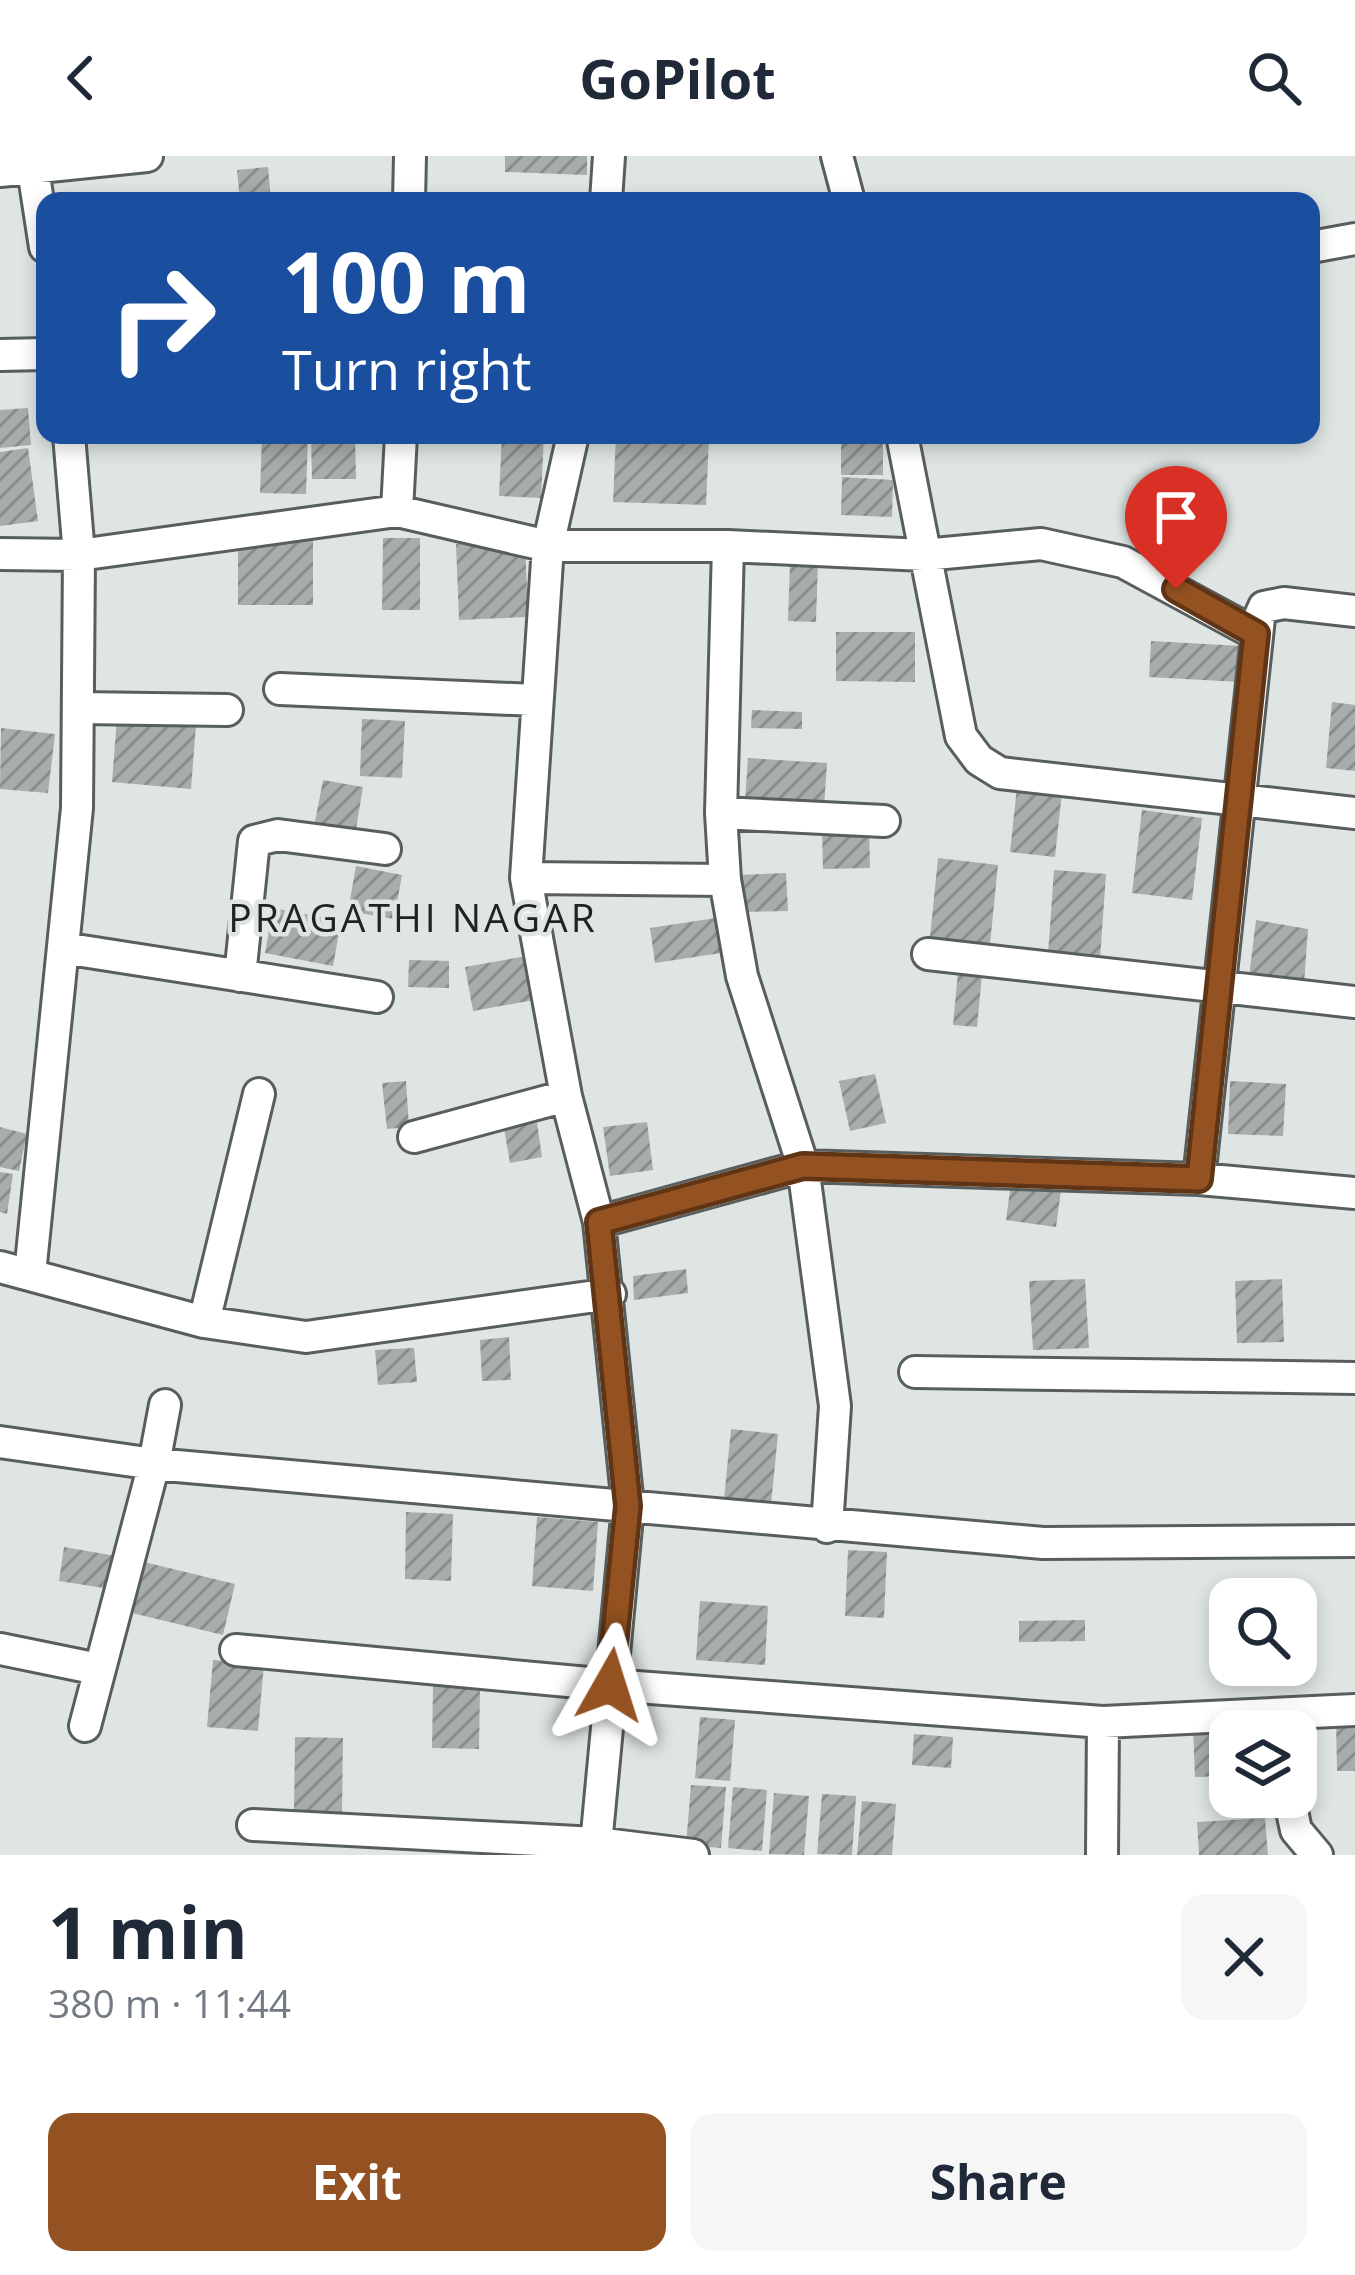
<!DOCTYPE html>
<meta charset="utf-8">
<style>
body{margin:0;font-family:"Open Sans",sans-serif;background:#f6f6f7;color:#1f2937;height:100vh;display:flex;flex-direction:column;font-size:45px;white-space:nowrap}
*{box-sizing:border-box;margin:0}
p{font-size:39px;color:#747a83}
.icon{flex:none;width:66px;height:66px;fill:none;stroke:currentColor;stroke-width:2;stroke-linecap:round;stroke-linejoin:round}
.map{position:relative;height:1699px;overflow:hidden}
.side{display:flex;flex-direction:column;background:#fff;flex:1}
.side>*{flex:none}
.banner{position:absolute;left:36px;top:36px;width:1284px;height:252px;border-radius:24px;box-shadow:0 6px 18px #0003;background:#1a4fa0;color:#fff;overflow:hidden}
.buttons{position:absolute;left:1209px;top:1422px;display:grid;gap:24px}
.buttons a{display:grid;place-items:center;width:108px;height:108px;border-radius:24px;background:#fff;box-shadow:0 6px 18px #0003;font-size:60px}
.pin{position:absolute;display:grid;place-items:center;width:102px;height:102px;color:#fff;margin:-123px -51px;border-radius:50% 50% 50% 0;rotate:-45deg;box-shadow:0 0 12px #0007}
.pin .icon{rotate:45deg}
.me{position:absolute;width:132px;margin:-66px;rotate:6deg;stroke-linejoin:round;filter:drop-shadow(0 0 9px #0008)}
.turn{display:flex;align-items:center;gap:42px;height:252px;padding:0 48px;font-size:54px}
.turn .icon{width:156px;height:156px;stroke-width:2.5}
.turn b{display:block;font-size:84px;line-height:102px}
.round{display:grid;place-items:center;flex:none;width:126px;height:126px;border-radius:24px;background:#f6f6f7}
.summary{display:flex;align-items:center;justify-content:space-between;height:204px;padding:0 48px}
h1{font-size:72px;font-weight:700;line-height:90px}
.button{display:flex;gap:24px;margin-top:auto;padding:24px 48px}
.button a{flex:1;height:138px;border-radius:24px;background:#945121;color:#fff;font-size:48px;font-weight:700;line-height:138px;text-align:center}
.button a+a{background:#f6f6f7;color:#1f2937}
header{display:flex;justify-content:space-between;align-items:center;height:156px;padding:0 48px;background:#fff;font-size:54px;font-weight:700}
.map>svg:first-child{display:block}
.building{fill:url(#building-hatch)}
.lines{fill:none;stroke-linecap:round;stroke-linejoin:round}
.street-casing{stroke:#585e5d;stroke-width:36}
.street{stroke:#fff;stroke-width:30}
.route-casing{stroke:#603515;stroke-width:30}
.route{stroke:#945121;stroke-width:21}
.labels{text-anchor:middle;stroke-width:9;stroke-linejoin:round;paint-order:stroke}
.neighbourhood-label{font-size:39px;letter-spacing:3px;fill:#212323;stroke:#dee5e3}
</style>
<header><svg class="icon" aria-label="back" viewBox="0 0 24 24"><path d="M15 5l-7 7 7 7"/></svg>GoPilot<svg class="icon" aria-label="search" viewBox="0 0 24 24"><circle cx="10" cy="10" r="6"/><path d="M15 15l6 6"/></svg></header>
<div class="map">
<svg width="1355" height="1699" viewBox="0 0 1355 1699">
<defs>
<pattern id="building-hatch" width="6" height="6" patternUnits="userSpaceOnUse" patternTransform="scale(3)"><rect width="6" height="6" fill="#a7adac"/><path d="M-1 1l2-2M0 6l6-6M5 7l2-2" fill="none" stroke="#888c8c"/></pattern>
</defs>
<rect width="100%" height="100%" fill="#dee5e3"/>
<!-- building -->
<path class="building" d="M505,0H587V19L505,16Z
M268,11L271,45H240L237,14Z
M28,252L31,289L0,292V254Z
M262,279H308L306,338L260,337Z
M311,279H355L356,323H312Z
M502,279H544L541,342L499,340Z
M616,279L709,282L706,349L613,346Z
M841,286H883V319H841Z
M28,292L38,365L0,370V296Z
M842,321L893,324L892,361L841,359Z
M238,379H313V449H238Z
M383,382H420V454H382Z
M525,386L528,461L459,464L456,388Z
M790,405L818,406L816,466L788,465Z
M836,476H915V526L836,525Z
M1151,485L1241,490L1239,526L1149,521Z
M1332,546L1355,549V615L1326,612Z
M752,554L802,556V573L751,572Z
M117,562L196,569L191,633L112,626Z
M362,563L405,565L402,622L360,620Z
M1,572L55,578L48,637L0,633Z
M748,602L827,607L824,651L745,645Z
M323,624L363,631L356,673L315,666Z
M1017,631L1062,636L1055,701L1010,696Z
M1142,654L1202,662L1192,744L1132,737Z
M869,673L870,712L823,713L822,674Z
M938,702L998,709L990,788L930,781Z
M356,710L402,719L394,763L348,755Z
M1054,714L1106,718L1100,803L1048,799Z
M786,717L788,755L739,756L738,719Z
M273,752L341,765L333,810L265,797Z
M729,760L734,795L655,807L650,772Z
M1256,764L1308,773L1304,828L1249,821Z
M527,800L534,844L473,855L465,811Z
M409,804L449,805V832L408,831Z
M958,816L982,819L977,871L953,869Z
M875,918L886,967L850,975L839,925Z
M406,925L409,971L387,973L382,927Z
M1230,925L1286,928L1283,980L1228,978Z
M647,966L653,1014L610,1020L603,971Z
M537,967L542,1001L510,1007L504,972Z
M0,971L27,978L19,1015L0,1011Z
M0,1016L13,1018L7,1058L0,1056Z
M1012,1020L1062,1027L1056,1071L1006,1064Z
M686,1113L688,1137L634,1144L633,1120Z
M1085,1123L1089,1192L1033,1194L1029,1125Z
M1282,1123L1284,1186L1237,1187L1235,1125Z
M509,1181L511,1224L482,1225L480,1184Z
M414,1192L417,1226L378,1229L375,1194Z
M731,1273L778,1278L771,1348L724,1343Z
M406,1356L453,1358L451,1425L405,1423Z
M537,1361L598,1366L593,1435L532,1430Z
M64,1391L116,1400L110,1433L59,1425Z
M848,1394L887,1396L884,1462L845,1460Z
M140,1405L235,1428L223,1479L128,1456Z
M700,1445L768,1450L765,1509L696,1504Z
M1085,1464V1485L1019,1486V1465Z
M213,1504L264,1508L258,1575L207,1571Z
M433,1530L480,1531L479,1593L432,1592Z
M700,1561L735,1564L730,1625L695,1622Z
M1355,1563V1615H1337L1336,1564Z
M1265,1568V1575H1230V1620L1195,1621L1193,1570Z
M914,1578L953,1581L951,1612L912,1609Z
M295,1581L343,1582L342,1656L294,1655Z
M691,1629L726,1631L721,1692L686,1689Z
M733,1631L767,1634L762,1695L728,1692Z
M774,1637L809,1640L804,1699L769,1698Z
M822,1638L856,1640L852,1699L817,1698Z
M862,1645L896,1648L892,1699H857Z
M1265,1662L1268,1699H1199L1197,1666Z"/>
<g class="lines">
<defs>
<path id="street" d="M31,0L45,91
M837,0L849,45
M0,15L147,0
M409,45L410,0
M606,45L609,0
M1311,91L1355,83
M0,199L45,198
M573,279L548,390L526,722L566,940L599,1066L628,1350L595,1699
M902,279L961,580L979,604L1000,617L1355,657
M397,355L401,279
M0,398L79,399L397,355L548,390H728L924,399L1041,388L1123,406L1256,478
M280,533L535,544
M78,552L227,554
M721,657L884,665
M526,722L725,724L721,657L728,390
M725,724L742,820L803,1010L835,1250L827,1371
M63,792L377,841
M928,798L1355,846
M240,820L254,685L278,679L385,693
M414,981L566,940
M1199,1023L1259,462L1264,451L1284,447L1355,455
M599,1066L803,1010L1199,1023L1355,1037
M0,1111L204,1166L306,1181L610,1138
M30,1118L77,652L79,399L69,279
M204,1166L259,938
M915,1216L1355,1222
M0,1286L154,1308L1043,1387L1355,1385
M0,1493L98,1513
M236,1494L610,1529L1103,1566L1355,1554
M85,1570L154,1308L165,1249
M1289,1641L1296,1674L1317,1699
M253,1669L596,1687L693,1699
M1102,1699L1103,1566"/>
</defs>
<!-- street casing -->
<use href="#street" class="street-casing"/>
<!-- street -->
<use href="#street" class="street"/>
</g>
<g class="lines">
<defs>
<path id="route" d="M610,1529L628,1350L599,1066L803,1010L1199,1023L1256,478L1176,433"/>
</defs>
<!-- route casing -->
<use href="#route" class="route-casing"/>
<!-- route -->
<use href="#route" class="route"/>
</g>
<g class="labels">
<!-- neighbourhood labels -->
<g class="neighbourhood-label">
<text x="413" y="776">PRAGATHI NAGAR</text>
</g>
</g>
</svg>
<div class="buttons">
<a><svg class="icon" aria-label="search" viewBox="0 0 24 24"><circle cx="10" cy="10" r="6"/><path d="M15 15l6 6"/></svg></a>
<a><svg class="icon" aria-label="layers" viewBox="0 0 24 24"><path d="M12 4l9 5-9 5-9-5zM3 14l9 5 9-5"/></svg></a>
</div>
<div class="pin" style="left:1176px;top:433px;background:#d93025"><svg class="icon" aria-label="arrive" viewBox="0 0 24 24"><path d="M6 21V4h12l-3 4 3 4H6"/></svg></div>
<svg class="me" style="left:610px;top:1529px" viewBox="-20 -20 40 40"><path d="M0-17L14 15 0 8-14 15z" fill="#945121" stroke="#fff" stroke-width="4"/></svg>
<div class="banner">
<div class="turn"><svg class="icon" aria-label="right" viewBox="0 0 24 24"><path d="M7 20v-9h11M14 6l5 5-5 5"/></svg><div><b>100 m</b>Turn right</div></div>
</div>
</div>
<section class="side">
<div class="summary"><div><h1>1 min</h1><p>380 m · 11:44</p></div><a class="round"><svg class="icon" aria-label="close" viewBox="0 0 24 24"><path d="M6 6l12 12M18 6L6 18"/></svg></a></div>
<div class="button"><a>Exit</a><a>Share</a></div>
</section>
